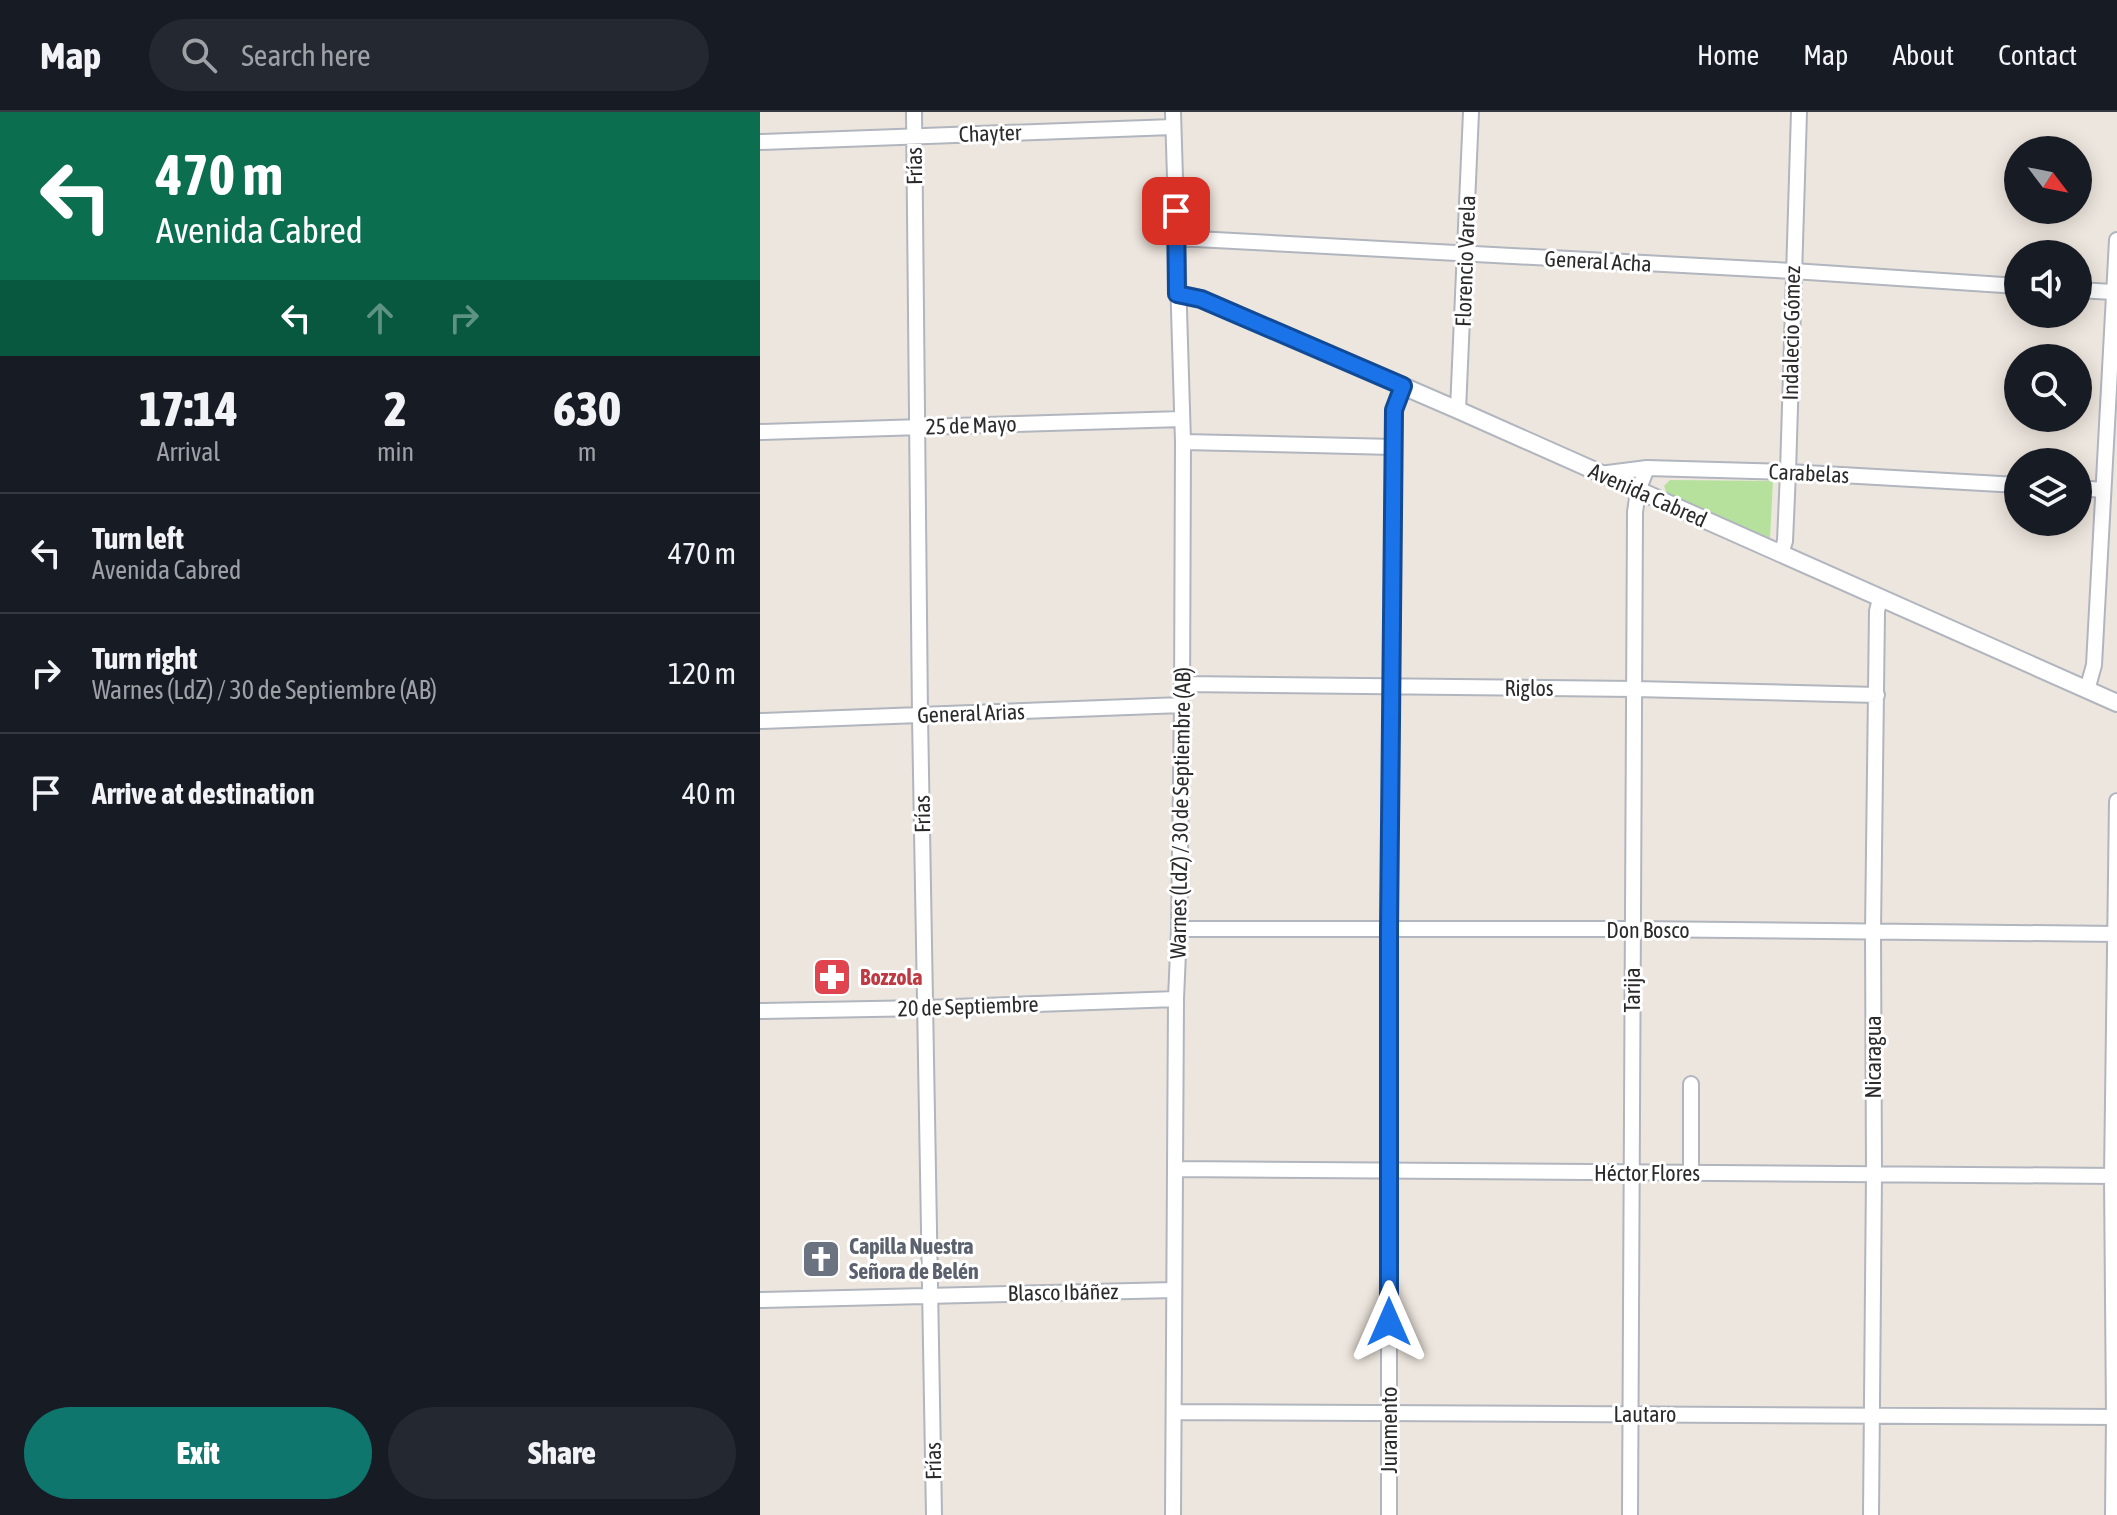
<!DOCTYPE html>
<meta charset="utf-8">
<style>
body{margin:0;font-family:"Asap Condensed",sans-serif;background:#242831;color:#f1f3f6;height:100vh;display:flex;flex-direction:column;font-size:30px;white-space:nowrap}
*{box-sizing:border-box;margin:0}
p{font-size:26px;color:#9ea1a6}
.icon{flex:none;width:44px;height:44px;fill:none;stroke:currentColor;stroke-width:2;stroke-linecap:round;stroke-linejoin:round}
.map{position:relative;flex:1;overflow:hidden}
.side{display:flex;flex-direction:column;background:#171b24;width:760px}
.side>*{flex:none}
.banner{background:#0b6e4f;color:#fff;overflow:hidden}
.needle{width:52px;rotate:122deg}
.fabs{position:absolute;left:1244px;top:24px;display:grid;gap:16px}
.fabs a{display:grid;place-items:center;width:88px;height:88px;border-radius:50%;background:#171b24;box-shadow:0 4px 20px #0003;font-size:40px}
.pin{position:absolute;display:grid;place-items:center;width:68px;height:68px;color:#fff;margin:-34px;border-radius:16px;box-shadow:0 4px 12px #0006}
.me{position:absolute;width:88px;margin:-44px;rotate:0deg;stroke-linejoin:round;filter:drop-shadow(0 0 6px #0008)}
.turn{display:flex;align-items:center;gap:28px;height:168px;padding:0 24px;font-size:36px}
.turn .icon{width:104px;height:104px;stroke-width:2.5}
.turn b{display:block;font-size:56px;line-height:68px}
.lanes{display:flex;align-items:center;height:76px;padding:0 24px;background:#0003;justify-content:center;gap:40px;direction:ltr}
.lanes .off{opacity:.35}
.eta{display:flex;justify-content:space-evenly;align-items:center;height:136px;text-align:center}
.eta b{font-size:48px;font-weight:800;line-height:56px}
.action{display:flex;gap:16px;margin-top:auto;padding:16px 24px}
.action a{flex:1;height:92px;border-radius:48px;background:#0f766e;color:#fff;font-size:32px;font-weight:800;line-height:92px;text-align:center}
.action a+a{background:#242831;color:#f1f3f6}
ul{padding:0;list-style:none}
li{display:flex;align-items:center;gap:24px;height:120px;padding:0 24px;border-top:2px solid #363941}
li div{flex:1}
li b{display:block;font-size:30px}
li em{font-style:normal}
header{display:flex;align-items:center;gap:48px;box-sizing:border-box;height:112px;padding:0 40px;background:#171b24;border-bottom:2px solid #363941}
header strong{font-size:38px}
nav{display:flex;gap:44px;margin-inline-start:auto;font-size:28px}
.search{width:560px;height:72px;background:#242831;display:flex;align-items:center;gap:20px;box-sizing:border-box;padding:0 28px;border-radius:44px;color:#9ea1a6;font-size:30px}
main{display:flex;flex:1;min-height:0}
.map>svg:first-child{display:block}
.green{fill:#b6e19d}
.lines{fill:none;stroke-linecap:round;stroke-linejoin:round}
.minor-casing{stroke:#b1b5be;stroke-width:18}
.tertiary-casing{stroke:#b1b5be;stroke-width:20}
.minor{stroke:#fff;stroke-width:14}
.tertiary{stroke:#fff;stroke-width:16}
.route-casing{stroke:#114b97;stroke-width:20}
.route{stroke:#1a73e8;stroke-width:14}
.labels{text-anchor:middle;stroke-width:6;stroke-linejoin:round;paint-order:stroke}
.street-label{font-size:22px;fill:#2b2b2b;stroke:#fff}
.health-label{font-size:22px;font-weight:bold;fill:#be3a42;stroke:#fff;text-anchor:start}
.worship-label{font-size:22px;font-weight:bold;fill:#5b616d;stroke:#fff;text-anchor:start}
</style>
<header>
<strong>Map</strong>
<div class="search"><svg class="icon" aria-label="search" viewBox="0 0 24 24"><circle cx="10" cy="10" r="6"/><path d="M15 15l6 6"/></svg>Search here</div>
<nav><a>Home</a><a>Map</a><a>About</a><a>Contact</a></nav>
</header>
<main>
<section class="side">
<div class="banner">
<div class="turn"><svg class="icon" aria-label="left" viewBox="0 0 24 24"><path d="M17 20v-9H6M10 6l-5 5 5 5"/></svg><div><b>470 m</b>Avenida Cabred</div></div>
<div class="lanes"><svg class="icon" aria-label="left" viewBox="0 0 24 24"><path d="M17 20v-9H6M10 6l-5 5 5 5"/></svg><svg class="icon off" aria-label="ahead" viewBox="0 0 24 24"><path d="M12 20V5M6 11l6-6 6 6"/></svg><svg class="icon off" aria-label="right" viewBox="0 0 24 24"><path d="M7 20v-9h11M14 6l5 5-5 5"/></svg></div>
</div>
<div class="eta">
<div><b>17:14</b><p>Arrival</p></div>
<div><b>2</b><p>min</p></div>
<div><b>630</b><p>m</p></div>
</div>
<ul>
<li><svg class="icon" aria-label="left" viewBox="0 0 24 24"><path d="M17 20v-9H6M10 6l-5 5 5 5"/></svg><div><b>Turn left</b><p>Avenida Cabred</p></div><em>470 m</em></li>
<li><svg class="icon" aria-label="right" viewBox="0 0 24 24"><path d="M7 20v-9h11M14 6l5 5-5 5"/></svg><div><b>Turn right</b><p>Warnes (LdZ) / 30 de Septiembre (AB)</p></div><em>120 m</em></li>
<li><svg class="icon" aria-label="arrive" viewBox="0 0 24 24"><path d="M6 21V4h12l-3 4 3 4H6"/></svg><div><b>Arrive at destination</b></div><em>40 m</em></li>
</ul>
<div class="action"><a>Exit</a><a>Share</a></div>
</section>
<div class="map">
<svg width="1357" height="1403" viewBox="0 0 1357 1403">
<rect width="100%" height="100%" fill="#ede6de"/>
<!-- green -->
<path class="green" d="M910,368L1013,369L1010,426L907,382L904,374Z"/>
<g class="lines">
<defs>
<path id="minor" d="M154,0L160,604L174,1403
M0,30L413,15
M417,126L1033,159L1258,174
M1318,178L1353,180
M698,298L711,0
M0,320L422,307
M423,330L634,335
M840,362L887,356L1028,360L1258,373
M1318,376L1343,378
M1021,442L1025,429L1028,360L1039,0
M422,572L875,577L1117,583
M1327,578L1334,553L1357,128
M0,609L422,593
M419,817H872L1357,822
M0,899L166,896L416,887
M416,1057L1357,1064
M931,1061V972
M0,1188L414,1178
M414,1300L1357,1305
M413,1403L416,887L419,817L422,593L423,330L413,0
M629,1403V817L634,335V298L643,274
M870,1403L875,400L878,379L887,356
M1111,1403L1114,1062L1113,819L1117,499L1120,487
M1353,1403L1354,1305L1352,1064L1357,689"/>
<path id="tertiary" d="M417,182L441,187L698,298L1357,591"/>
</defs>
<!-- minor casing -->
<use href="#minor" class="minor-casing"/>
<!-- tertiary casing -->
<use href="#tertiary" class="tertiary-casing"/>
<!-- minor -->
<use href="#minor" class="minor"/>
<!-- tertiary -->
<use href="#tertiary" class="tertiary"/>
</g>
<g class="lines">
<defs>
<path id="route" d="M416,99L417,182L441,187L643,274L634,298L629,817V1210"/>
</defs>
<!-- route casing -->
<use href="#route" class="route-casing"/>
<!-- route -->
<use href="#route" class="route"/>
</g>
<!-- icons -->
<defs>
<symbol id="pharmacy-square" viewBox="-11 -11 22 22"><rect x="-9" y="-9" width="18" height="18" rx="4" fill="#e0444e" stroke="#fff"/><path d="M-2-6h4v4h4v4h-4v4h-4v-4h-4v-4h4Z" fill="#fff"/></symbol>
<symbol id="church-square" viewBox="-11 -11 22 22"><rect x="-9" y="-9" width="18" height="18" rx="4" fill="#6b7280" stroke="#fff"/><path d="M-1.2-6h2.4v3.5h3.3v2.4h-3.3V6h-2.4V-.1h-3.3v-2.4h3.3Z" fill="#fff"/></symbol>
</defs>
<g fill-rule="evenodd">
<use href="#pharmacy-square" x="50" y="843" width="44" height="44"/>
<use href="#church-square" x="39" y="1125" width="44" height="44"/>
</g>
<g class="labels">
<!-- street labels -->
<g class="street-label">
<text transform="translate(230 21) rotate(-2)" y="8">Chayter</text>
<text transform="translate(154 54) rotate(-91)" y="8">Frías</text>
<text transform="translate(705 149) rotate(-88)" y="8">Florencio Varela</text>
<text transform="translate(838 149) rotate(3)" y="8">General Acha</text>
<text transform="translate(1031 221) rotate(-89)" y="8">Indalecio Gómez</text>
<text transform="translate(211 313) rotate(-2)" y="8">25 de Mayo</text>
<text transform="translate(1049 361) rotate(3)" y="8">Carabelas</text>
<text transform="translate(888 383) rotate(24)" y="8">Avenida Cabred</text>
<text x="769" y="584">Riglos</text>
<text transform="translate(211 601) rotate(-2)" y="8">General Arias</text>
<text transform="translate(420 701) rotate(-89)" y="8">Warnes (LdZ) / 30 de Septiembre (AB)</text>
<text transform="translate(162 702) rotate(-91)" y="8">Frías</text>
<text x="888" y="826">Don Bosco</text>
<text transform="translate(872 878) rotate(-90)" y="8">Tarija</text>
<text transform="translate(208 894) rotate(-2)" y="8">20 de Septiembre</text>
<text transform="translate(1113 945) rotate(-90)" y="8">Nicaragua</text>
<text x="887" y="1069">Héctor Flores</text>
<text transform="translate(303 1180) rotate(-1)" y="8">Blasco Ibáñez</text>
<text x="885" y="1310">Lautaro</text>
<text transform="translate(629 1318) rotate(-90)" y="8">Juramento</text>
<text transform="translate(173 1349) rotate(-91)" y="8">Frías</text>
</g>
<!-- health labels -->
<g class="health-label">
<text x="100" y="873">Bozzola</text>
</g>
<!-- worship labels -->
<g class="worship-label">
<text x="89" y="1142">Capilla Nuestra<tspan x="89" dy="25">Señora de Belén</tspan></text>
</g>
</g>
</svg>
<div class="fabs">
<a><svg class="needle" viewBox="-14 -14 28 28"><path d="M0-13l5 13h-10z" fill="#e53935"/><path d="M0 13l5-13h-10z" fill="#9ea1a6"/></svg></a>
<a><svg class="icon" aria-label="sound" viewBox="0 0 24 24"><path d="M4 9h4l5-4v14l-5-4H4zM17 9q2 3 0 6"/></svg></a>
<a><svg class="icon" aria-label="search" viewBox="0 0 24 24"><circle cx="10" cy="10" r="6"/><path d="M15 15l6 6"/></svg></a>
<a><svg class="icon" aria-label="layers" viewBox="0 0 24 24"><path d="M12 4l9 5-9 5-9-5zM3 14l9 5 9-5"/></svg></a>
</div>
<div class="pin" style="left:416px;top:99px;background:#d93025"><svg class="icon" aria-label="arrive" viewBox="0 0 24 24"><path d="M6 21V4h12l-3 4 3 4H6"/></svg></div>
<svg class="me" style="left:629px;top:1210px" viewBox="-20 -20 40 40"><path d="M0-17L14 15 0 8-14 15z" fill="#1a73e8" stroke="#fff" stroke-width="4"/></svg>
</div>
</main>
